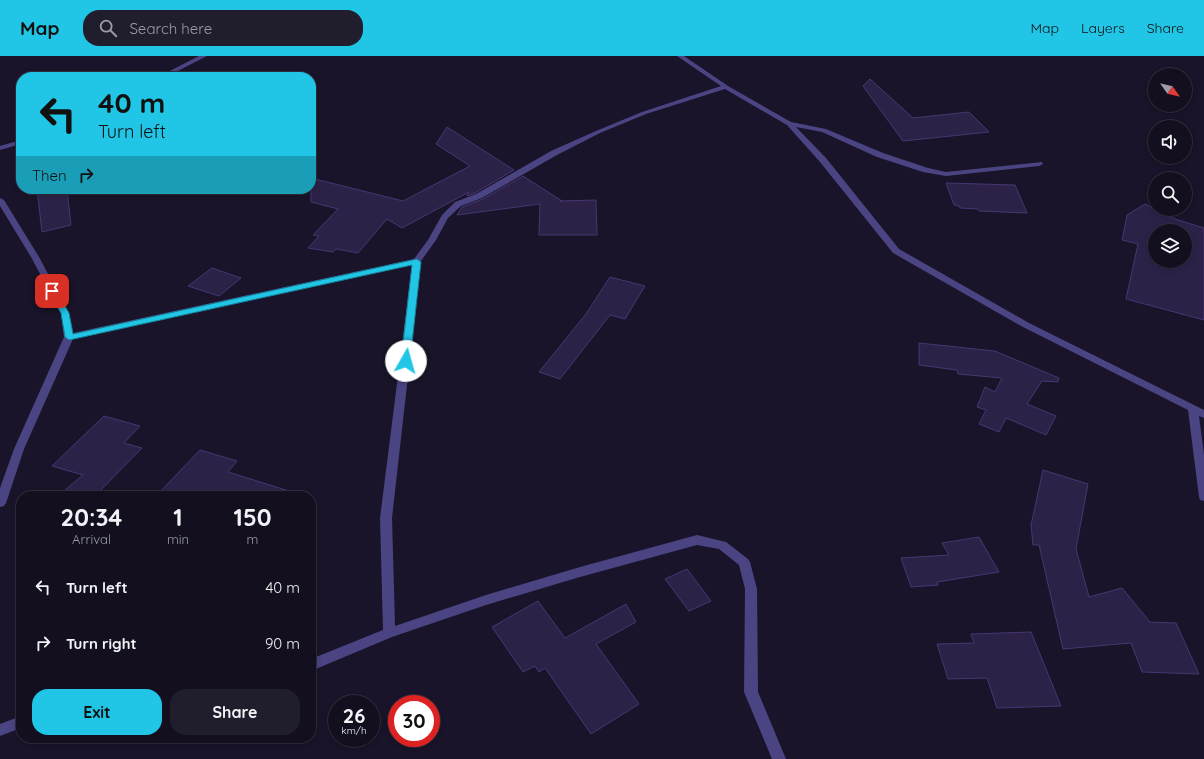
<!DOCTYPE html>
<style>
body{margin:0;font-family:Quicksand,sans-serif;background:#201d2c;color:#f1f3f6;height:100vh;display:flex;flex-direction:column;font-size:15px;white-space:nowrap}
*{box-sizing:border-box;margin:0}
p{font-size:13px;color:#9d9ca4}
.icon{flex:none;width:22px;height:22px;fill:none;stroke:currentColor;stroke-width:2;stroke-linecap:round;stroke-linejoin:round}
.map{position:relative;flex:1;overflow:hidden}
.details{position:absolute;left:16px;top:435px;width:300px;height:252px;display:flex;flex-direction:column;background:#130f1f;border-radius:16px;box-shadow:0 2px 6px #0003,0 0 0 1px #322f3d}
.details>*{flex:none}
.hud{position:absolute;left:16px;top:16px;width:300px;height:122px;border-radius:16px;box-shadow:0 2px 6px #0003,0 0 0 1px #322f3d;background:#21c6e6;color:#111;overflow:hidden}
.needle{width:26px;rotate:124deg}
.tools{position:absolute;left:1148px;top:12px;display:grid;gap:8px}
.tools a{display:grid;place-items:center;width:44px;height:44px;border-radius:50%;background:#130f1f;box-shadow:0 2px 6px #0003,0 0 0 1px #322f3d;font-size:20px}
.speed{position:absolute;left:328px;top:639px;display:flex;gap:8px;font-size:20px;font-weight:700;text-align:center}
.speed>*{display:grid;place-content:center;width:52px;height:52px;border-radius:50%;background:#130f1f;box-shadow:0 2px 6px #0003,0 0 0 1px #322f3d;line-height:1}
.speed small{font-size:10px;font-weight:400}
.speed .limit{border:6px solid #d22;background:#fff;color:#111}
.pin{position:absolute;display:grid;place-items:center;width:34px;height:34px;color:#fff;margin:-17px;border-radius:8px;box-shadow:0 2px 6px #0006}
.me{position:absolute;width:44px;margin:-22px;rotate:7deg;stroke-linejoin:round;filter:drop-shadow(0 0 3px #0008)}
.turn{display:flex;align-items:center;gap:14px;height:84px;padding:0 16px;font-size:18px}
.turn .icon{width:52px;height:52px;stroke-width:2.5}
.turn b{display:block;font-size:28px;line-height:34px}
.then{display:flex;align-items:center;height:38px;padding:0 16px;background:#0003;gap:8px;font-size:15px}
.eta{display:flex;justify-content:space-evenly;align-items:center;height:68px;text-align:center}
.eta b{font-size:24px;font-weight:700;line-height:28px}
.action{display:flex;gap:8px;margin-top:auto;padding:8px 16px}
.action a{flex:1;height:46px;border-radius:16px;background:#21c6e6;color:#111;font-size:16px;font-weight:700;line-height:46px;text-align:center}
.action a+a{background:#201d2c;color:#f1f3f6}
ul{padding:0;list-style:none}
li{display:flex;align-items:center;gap:12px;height:56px;padding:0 16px}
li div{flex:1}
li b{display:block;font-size:15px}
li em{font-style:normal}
header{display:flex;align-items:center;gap:24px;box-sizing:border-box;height:56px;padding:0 20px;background:#21c6e6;color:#111}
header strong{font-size:19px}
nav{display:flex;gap:22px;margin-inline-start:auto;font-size:14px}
.search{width:280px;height:36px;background:#201d2c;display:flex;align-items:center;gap:10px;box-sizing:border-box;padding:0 14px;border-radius:16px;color:#9d9ca4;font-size:15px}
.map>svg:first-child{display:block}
.building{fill:#2c2248;stroke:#463771;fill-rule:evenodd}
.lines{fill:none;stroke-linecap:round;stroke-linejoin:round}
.minor{fill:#4b4483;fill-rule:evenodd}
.route{fill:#21c6e6;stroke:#158196}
</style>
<header>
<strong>Map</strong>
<div class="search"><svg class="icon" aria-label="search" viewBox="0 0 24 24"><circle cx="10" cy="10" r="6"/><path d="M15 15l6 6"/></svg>Search here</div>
<nav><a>Map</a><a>Layers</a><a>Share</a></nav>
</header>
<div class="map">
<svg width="1204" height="703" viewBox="0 0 1204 703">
<rect width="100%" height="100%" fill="#191429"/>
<!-- building -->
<path class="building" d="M870,23L913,62L969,56L989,76L903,85L863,30Z
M447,71L514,114L475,137L467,140L469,136L402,172L387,163L358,197L336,193L333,196L308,192L319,180L313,179L338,153L311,146V122L403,145L470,110L436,88Z
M523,120L562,145H560L596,144L597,179H539L540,148L457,159L462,151L483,143Z
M946,127L1015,129L1027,157L979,155L978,153L960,152L959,150L954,149Z
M37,133H67L71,169L42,176Z
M1145,148L1175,163L1204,172V264L1126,243L1138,188L1122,184L1127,159ZM1155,175H1185V205H1155Z
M212,212L241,222L219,240L188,230Z
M610,221L645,230L625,263L610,259L560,323L539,316L586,258Z
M919,287L995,295L1059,322L1058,326L1042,325L1027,348L1056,360L1046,379L1006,362L999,376L979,368L986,354L977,351L985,331L995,336L1002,322L958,318L957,314L919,309Z
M104,360L140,370L124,387L142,392L95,440H58L83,419L52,410Z
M200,394L237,405L228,416L289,435L288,440H156Z
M1043,414L1088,428L1076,493L1089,541L1122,532L1150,566L1176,567L1199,618L1142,616L1131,587L1063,593L1039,489H1033L1031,469Z
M979,481L999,516L937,526L938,529L911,531L901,502L949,499L942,487Z
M687,513L711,545L689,555L665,523Z
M538,545L565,582L626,548L636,566L596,588L639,648L591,678L545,612L539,616L535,610L523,616L492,571Z
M1031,576L1061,650L997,652L987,622L948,623L937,588L974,587L971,578Z"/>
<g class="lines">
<!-- minor -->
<path class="minor" d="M199,0H207L166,21H158Z
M677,0H684L728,30L791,66L826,73L883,97L928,112L946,116L1042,106L1043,108L1039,110L946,120L923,116L877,101L822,76L796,71L826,102L899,193L1029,267L1204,354V362L1199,360L1204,399V445L1200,444L1199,441L1188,354L1023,271L893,197L820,106L787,69L725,33L646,58L600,77L557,99L482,142L461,150L448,162L436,184L421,205L392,462L395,570L486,539L580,511L697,479L726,486L748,503L750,506L757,533L758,636L786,703H772L744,636L745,533L739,509L719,493L697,489L580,521L486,549L392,581L311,615V603L383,574L380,462L412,209L73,283L24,393L6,447L4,450L0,451V432L14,393L64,281L61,257L31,201L0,150V142L4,144L39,201L69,257L73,277L414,203L428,184L442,159L455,146L476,138L551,95L596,75L642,56L721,30Z
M21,84V88L0,94V90Z
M21,660V672L0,680V668Z"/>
</g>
<!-- route -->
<path class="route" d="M417,203L421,206L410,305L406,308L401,305L412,209L69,284L65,281L61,257L48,235L49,233H55L69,257L73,278Z"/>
</svg>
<div class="tools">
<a><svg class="needle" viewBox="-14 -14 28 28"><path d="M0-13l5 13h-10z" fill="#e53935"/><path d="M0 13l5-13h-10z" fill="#9d9ca4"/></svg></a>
<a><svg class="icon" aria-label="sound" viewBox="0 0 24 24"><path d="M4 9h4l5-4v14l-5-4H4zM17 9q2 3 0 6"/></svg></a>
<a><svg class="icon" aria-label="search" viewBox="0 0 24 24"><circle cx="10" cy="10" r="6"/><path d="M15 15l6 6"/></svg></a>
<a><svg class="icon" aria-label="layers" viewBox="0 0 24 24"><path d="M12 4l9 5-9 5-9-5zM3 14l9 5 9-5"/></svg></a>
</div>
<div class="speed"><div>26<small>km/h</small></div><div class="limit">30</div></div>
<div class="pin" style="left:52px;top:235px;background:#d93025"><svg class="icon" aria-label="arrive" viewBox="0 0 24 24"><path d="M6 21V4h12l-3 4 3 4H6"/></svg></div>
<svg class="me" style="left:406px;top:305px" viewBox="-20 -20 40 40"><circle r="19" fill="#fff"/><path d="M0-13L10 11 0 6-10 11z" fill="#21c6e6"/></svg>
<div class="hud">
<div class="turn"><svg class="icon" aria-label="left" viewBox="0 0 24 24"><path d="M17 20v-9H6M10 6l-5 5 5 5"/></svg><div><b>40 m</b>Turn left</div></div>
<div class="then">Then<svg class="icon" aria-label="right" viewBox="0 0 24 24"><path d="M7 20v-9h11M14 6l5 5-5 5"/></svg></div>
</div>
<section class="details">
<div class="eta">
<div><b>20:34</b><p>Arrival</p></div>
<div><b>1</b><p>min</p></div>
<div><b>150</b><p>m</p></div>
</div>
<ul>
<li><svg class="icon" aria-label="left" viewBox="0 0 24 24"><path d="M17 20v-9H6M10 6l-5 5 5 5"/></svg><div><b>Turn left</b></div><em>40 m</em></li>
<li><svg class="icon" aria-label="right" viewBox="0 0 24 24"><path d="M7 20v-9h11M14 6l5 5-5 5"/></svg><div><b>Turn right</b></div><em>90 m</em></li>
</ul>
<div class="action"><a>Exit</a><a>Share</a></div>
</section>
</div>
